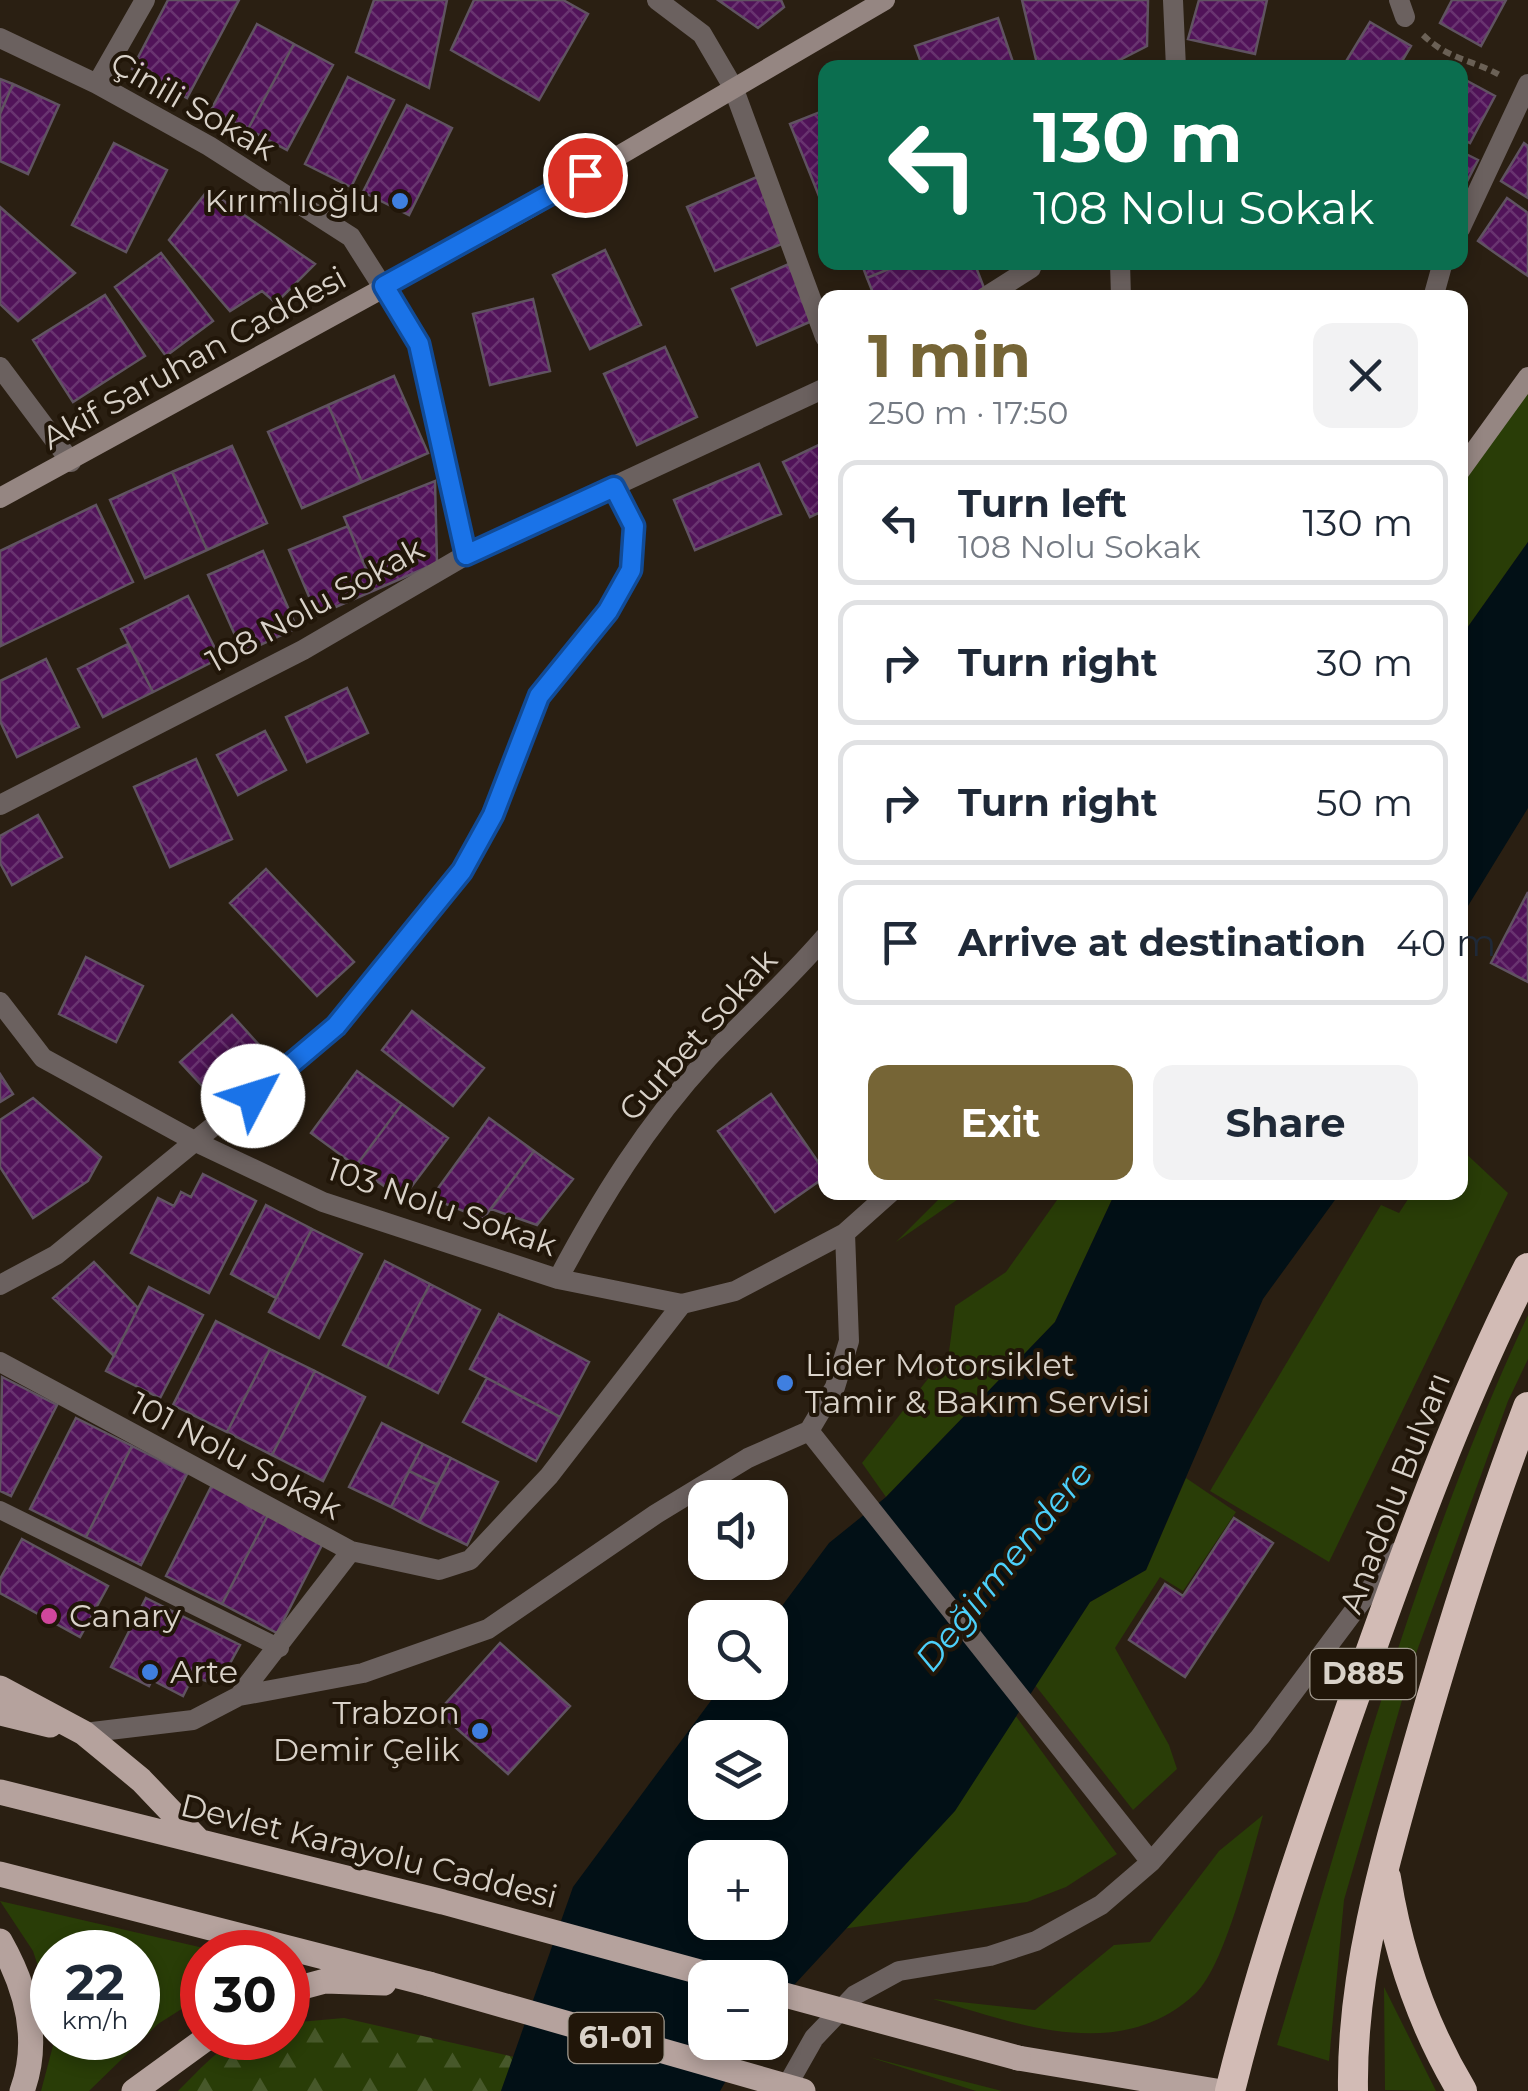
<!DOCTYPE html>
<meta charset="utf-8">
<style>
body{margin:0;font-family:Montserrat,sans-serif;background:#f2f2f3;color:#1f2937;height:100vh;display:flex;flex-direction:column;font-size:38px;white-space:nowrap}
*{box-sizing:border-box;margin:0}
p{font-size:32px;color:#747a83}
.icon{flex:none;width:55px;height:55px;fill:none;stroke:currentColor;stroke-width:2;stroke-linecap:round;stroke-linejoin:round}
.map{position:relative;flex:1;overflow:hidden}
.drawer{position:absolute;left:818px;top:290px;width:650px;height:910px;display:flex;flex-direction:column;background:#fff;border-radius:20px;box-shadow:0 5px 15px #0003}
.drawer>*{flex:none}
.guide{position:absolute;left:818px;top:60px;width:650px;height:210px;border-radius:20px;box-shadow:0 5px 15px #0003;background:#0b6e4f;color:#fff;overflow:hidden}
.controls{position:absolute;left:688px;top:1480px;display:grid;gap:20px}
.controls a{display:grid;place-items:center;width:100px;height:100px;border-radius:20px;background:#fff;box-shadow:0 5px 15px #0003;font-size:50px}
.speed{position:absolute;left:30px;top:1930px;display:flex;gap:20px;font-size:50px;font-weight:700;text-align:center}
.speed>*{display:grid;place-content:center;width:130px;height:130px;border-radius:50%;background:#fff;box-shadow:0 5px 15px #0003;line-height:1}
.speed small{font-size:25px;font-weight:400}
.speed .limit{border:15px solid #d22;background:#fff;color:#111}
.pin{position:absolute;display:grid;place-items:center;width:85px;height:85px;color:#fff;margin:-42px;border:5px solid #fff;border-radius:50%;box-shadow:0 2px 10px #0007}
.me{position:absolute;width:110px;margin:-55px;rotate:50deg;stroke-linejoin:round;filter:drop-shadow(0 0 8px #0008)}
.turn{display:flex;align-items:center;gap:35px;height:210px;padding:0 50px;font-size:45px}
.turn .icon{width:130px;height:130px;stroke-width:2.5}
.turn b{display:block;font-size:70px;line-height:85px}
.round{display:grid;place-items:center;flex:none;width:105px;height:105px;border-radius:20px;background:#f2f2f3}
.overview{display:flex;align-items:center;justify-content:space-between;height:170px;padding:0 50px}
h1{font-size:60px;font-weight:700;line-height:75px;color:#766536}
.button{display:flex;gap:20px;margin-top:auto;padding:20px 50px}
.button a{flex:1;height:115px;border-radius:20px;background:#766536;color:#fff;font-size:40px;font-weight:700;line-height:115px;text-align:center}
.button a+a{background:#f2f2f3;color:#1f2937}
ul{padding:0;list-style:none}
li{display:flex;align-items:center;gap:30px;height:125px;margin:0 20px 15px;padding:0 30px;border:5px solid #e0e1e3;border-radius:20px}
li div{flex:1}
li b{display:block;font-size:38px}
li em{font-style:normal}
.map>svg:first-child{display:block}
.green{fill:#293d07}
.forest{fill:url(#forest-firs)}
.water{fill:#021016;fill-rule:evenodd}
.building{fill:url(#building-cross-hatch);stroke:#605361;stroke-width:2.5}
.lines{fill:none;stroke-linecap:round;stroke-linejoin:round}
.path{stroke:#6b6156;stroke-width:6;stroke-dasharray:8 5;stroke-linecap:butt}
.lane{stroke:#6b615f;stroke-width:18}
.street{stroke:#6b615f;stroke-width:20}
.secondary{stroke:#958682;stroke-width:20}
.primary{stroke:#b5a29d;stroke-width:25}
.highway{stroke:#d2bbb5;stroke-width:30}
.primary-bridge{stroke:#b5a29d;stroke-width:25}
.route-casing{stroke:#114b97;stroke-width:25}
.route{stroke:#1a73e8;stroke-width:18}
.shop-dot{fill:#3f7fe0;stroke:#211609;stroke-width:4}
.hotel-dot{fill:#d1479c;stroke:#211609;stroke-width:4}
.labels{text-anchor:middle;stroke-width:8;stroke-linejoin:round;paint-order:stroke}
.shield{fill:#211609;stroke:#a29a8f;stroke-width:2.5}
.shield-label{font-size:30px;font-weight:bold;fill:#d9d2c9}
.street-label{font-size:32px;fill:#d9d2c9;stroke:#211609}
.poi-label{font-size:32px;fill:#d9d2c9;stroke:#211609;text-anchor:start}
.water-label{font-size:35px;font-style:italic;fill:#4cd0fa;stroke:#211609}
</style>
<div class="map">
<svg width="1528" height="2091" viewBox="0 0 1528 2091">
<defs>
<pattern id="forest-firs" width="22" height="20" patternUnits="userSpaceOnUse" patternTransform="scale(2.5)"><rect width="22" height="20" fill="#293d07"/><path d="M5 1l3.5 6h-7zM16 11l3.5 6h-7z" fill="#47582a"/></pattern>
<pattern id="building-cross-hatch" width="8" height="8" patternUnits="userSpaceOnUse" patternTransform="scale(2.5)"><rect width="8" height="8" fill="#511359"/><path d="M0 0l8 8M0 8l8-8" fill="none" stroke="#693470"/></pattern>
</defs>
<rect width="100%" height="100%" fill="#2a1f12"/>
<!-- green -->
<path class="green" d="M1528,377V542L1460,638V479Z
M1460,1148L1508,1193L1329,1562L1210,1491L1381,1205L1399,1213L1412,1193L1460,1192Z
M945,1192L967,1193L896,1242L945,1193Z
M1062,1193H1115L1055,1322L886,1497L862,1463L949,1352L955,1306L1006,1272Z
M1528,1315V1359L1508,1401L1414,1659L1344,1900L1329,2061L1277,2045C1351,1800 1419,1547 1528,1315Z
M1186,1478L1236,1512L1183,1591L1160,1577L1115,1648L1169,1745L1177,1769L1133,1810L1035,1685L1090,1602L1146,1570Z
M1015,1715L1117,1854L1066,1887L1027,1902L842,1929Z
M1263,1815C1251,1857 1225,1967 1195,1994C1120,2064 1018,2024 933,1999L1035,2010L1114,1945L1150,1942L1219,1851Z
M0,1901L221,1952H202V1996L158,2024L89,2091H41L55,2038H138V1952H52V2009L33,1951Z
M1384,1987L1436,2091L1385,2090Z
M869,2057L1002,2091H976Z"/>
<!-- forest -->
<path class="forest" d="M344,2018L514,2057L501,2091H178C222,2048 223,2038 288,2038V2023Z"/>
<!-- water -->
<path class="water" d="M1528,542V808L1460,919V638Z
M1115,1193H1340L1263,1299L1146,1570L1090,1602L955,1811L770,2011V1978H705V2042L748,2043L720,2091H501L573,1887L724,1683L770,1682V1622L829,1543L886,1497L1055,1322ZM705,1738H770V1802H705ZM705,1858H770V1922H705Z"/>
<!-- building -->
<path class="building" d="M168,0H239L187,98L132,69Z
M374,0H447L429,88L356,52Z
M474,0H563L588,14L539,100L451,50Z
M718,0H781L784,7L758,28Z
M1022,0H1148L1147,46L1104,68H1038Z
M1199,0H1267L1255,54L1188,39Z
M1452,0H1506L1481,46L1440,23Z
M998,18L1015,68H923L915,46Z
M1370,22L1411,46L1398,68H1342Z
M257,24L294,44L248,129L211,110Z
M294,44L333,65L287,150L248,129Z
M348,77L394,100L351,187L305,164Z
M1460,77L1495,96L1470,143L1460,138Z
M0,79L13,84L0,114Z
M13,84L59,105L28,174L0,161V114Z
M407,105L452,128L409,215L363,192Z
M825,110V211L790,124Z
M114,143L167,170L126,252L72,225Z
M1524,143L1528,146V198L1501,181Z
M1460,151L1478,160L1460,195Z
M757,177L784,243L715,271L687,207Z
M208,190L315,264L276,303L262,291L230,311L169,240Z
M1507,198L1528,213V276L1478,241Z
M0,207L75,273L18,321L0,304Z
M605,250L641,325L590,349L553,275Z
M161,253L213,321L166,356L115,287Z
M861,262H906L867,278Z
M906,262H974L986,293L975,298H875L867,278Z
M789,264L814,320L757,345L732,289Z
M105,295L145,356L73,402L33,340Z
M533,299L550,371L490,385L473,314Z
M665,347L697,417L637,445L604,374Z
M394,376L428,453L362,482L328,405Z
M328,405L362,482L302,508L268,432Z
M825,442V510L810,517L783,462Z
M232,446L267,523L207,550L172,472Z
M759,464L781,514L695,550L674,500Z
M172,472L207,550L145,578L110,500Z
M435,481L437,563L375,590L344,517Z
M96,505L133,582L1,646L0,551Z
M348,526L375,590L317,615L289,550Z
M263,551L297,628L243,653L208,575Z
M188,596L220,658L153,692L121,629Z
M128,644L153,692L103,717L78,669Z
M46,659L79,727L17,757L0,721V681Z
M347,688L368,733L307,762L286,717Z
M265,731L286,770L238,795L217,755Z
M196,759L232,839L170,867L134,787Z
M38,815L62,857L12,885L0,863V836Z
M266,869L354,962L317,996L230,903Z
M1528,892V982L1491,963Z
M86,957L143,986L116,1042L59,1014Z
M412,1011L484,1068L453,1106L382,1050Z
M232,1015L270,1057L218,1103L180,1062Z
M357,1071L402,1104L356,1166L311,1133Z
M0,1074L13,1094L0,1102Z
M771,1094L825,1172V1177L775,1212L718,1131Z
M33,1098L101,1157L88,1181L33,1218L0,1167V1120Z
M402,1104L448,1138L402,1199L356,1166Z
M489,1118L534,1151L483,1219L431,1198Z
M534,1151L573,1179L537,1225L491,1209Z
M203,1174L256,1201L209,1293L131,1253L158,1198L174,1206L181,1192L191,1197Z
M266,1205L312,1229L276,1298L231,1274Z
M312,1229L362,1254L319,1338L269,1312Z
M385,1261L430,1284L387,1367L343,1345Z
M94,1262L138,1308L114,1356L53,1298Z
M430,1284L480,1310L438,1393L387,1367Z
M149,1287L203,1315L160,1398L106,1371Z
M499,1314L589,1362L560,1417L470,1369Z
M216,1321L270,1349L227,1432L173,1405Z
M270,1349L315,1371L272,1455L227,1432Z
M315,1371L365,1397L323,1481L272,1455Z
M2,1377L57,1405L11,1496L0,1491Z
M487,1378L560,1417L536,1461L463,1422Z
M76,1418L132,1446L86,1537L30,1509Z
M382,1423L423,1444L391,1507L349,1487Z
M423,1444L451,1458L438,1485L409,1471Z
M132,1446L187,1474L141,1565L86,1537Z
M451,1458L498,1482L467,1545L419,1522Z
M409,1471L438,1485L419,1522L391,1507Z
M212,1485L269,1513L222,1604L166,1576Z
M269,1513L324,1541L277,1633L222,1604Z
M1234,1518L1273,1543L1185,1677L1129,1640L1165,1584L1183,1596Z
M22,1539L108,1586L80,1637L0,1593V1579Z
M146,1598L240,1645L223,1676L212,1670L206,1681L193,1676L183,1696L152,1680L149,1686L111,1667Z
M500,1643L570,1706L508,1774L438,1712Z"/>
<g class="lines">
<!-- path -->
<path class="path" d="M1423,35C1450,61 1473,59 1503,77"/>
<!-- lane -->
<path class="lane" d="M0,1510L280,1648"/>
<!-- street -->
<path class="street" d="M657,0L702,34L733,87L825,337
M1173,0L1176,68
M1399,0L1405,17
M0,38L97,84L209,146L351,237L419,344L466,555
M97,84L145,0
M1460,229L1528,84
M1120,262L1121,298
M984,298L1031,268
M1433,298L1443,262
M0,367L71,462
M0,805L303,650L466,555L825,388
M0,1002L43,1058L198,1143L323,1202L558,1279L682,1304L735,1291L845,1233L891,1192
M558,1279C600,1200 647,1124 708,1058C747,1017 788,980 825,937
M0,1285L56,1255L336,1026L462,871L493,815L539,696L608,611L631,570L633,525L614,487
M0,1362L351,1551L239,1696L193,1720L84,1733
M809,1431L1151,1862
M351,1551L439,1570L470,1560L549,1476L682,1304
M239,1696L363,1673L488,1629L656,1514L748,1458L809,1431L835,1387L849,1341L845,1233
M784,2091L814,2038L855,1995L899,1971L990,1956L1036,1941L1101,1905L1151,1862L1260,1737L1398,1552"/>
<!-- secondary -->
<path class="secondary" d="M1460,471L1528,377
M0,498L526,210L885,0"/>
<!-- primary -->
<path class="primary" d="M0,1688L84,1733L141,1780L200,1842
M0,1713L50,1725
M0,1792L443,1902L722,1978
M0,1874L429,1984
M0,1941C26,1987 41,2040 22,2091
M288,1991L325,1981L384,1983
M1018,2058L1216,2091
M134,2091L207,2038"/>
<!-- highway -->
<path class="highway" d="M1386,1878C1398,1953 1423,2026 1462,2091
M1230,2091C1264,1953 1312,1818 1359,1684C1409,1543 1460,1401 1528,1268
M1353,2091C1351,1974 1385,1859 1417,1748C1450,1632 1485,1520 1528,1407"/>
<!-- primary-bridge -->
<path class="primary-bridge" d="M429,1984L803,2091
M770,1991L1018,2058"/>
</g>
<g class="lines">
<defs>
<path id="route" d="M253,1096L336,1026L462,871L493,815L539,696L608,611L631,570L634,526L614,487L466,555L419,344L384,286L585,175"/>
</defs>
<!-- route casing -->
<use href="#route" class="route-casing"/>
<!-- route -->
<use href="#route" class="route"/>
</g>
<!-- markers -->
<g class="shop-dot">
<circle cx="400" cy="201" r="10"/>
<circle cx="785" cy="1383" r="10"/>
<circle cx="150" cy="1672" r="10"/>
<circle cx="480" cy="1731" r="10"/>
</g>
<circle class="hotel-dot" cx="49" cy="1616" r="10"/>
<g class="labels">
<!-- shield labels -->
<g class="shield">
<rect x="1310.5" y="1649" width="105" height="50" rx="8"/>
<rect x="568.5" y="2013" width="95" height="50" rx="8"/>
</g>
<g class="shield-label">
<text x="1363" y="1684">D885</text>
<text x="616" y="2048">61-01</text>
</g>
<!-- street labels -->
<g class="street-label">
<text transform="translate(193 106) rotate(30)" y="11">Çinili Sokak</text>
<text transform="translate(194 358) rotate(-29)" y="11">Akif Saruhan Caddesi</text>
<text transform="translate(315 605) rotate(-29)" y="11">108 Nolu Sokak</text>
<text transform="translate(698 1035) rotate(-48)" y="11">Gurbet Sokak</text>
<text transform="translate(442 1207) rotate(19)" y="11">103 Nolu Sokak</text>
<text transform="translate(236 1456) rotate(28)" y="11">101 Nolu Sokak</text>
<text transform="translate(1395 1493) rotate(-69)" y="11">Anadolu Bulvarı</text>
<text transform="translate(369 1851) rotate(14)" y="11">Devlet Karayolu Caddesi</text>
</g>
<!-- poi labels -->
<g class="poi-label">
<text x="380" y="212" text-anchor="end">Kırımlıoğlu</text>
<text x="805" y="1376">Lider Motorsiklet<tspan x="805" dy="37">Tamir &amp; Bakım Servisi</tspan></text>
<text x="69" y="1627">Canary</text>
<text x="170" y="1683">Arte</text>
<text x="460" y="1724" text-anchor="end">Trabzon<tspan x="460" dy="37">Demir Çelik</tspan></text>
</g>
<!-- water labels -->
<g class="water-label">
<text transform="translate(1004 1566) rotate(-51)" y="12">Değirmendere</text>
</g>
</g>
</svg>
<div class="controls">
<a><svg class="icon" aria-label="sound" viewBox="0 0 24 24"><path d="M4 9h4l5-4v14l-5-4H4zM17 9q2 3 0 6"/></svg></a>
<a><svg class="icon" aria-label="search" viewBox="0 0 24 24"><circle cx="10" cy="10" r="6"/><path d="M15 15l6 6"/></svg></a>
<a><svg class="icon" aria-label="layers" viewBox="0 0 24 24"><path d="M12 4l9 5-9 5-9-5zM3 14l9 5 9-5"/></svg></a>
<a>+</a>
<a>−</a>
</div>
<div class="speed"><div>22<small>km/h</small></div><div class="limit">30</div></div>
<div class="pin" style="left:585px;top:175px;background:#d93025"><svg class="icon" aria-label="arrive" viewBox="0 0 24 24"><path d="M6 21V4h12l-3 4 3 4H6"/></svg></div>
<svg class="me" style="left:253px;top:1096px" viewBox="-20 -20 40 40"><circle r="19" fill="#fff"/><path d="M0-13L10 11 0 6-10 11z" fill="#1a73e8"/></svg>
<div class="guide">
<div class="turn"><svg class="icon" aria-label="left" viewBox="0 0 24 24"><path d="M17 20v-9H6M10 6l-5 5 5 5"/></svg><div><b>130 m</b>108 Nolu Sokak</div></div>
</div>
<section class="drawer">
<div class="overview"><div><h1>1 min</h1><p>250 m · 17:50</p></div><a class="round"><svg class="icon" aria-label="close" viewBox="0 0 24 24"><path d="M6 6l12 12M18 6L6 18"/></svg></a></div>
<ul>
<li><svg class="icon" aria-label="left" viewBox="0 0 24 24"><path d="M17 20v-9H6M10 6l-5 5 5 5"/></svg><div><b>Turn left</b><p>108 Nolu Sokak</p></div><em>130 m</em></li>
<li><svg class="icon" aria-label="right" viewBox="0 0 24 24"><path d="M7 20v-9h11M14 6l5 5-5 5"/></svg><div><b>Turn right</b></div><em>30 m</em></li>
<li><svg class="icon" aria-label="right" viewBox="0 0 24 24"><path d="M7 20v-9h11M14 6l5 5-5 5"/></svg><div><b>Turn right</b></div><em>50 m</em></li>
<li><svg class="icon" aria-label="arrive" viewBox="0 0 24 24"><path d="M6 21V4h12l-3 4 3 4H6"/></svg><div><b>Arrive at destination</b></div><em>40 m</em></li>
</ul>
<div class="button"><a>Exit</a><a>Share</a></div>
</section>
</div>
